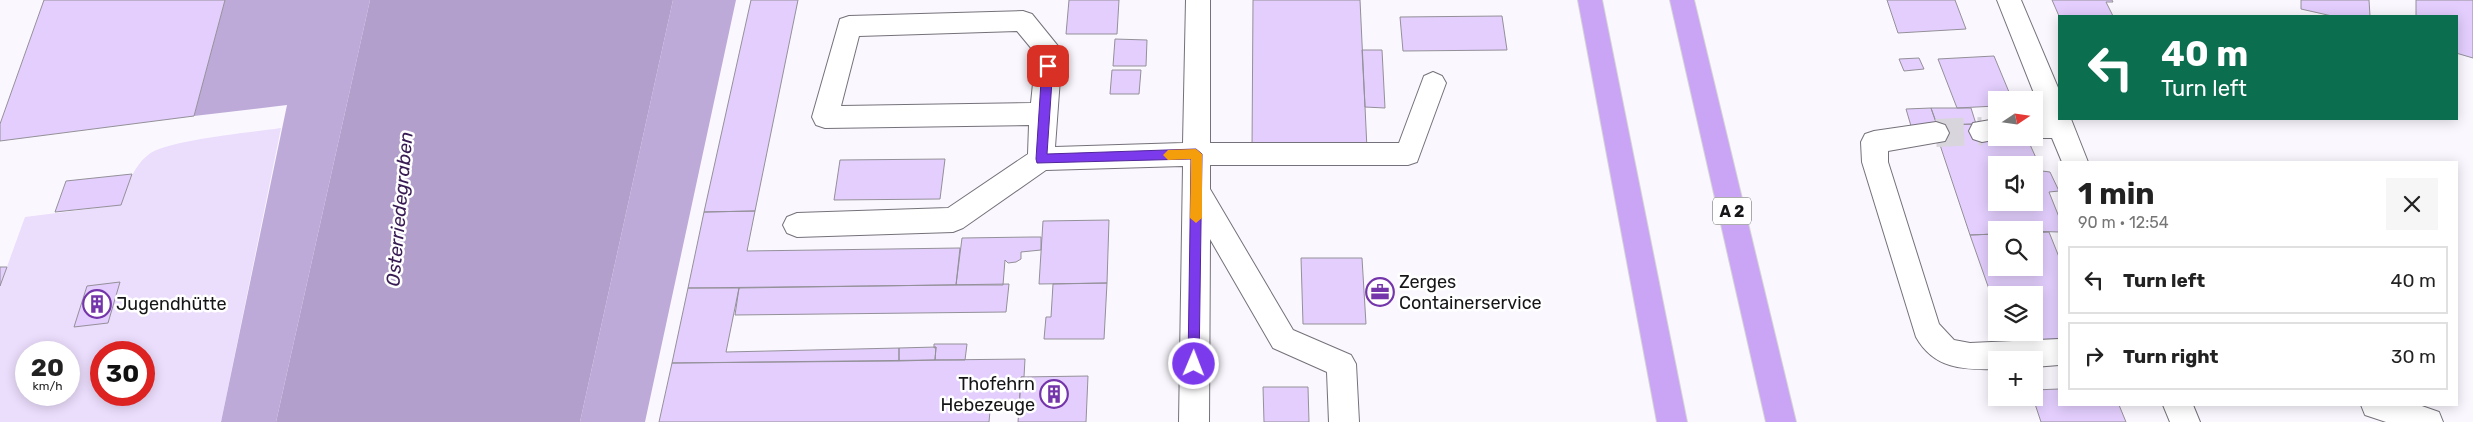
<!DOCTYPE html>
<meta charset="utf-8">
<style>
body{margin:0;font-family:Rubik,sans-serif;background:#f6f6f6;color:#222;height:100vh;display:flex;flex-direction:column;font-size:19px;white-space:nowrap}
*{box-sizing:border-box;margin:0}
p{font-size:16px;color:#767676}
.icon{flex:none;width:28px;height:28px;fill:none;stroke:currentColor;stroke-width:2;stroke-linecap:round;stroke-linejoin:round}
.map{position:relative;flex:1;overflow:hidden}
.side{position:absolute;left:2058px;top:161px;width:400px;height:245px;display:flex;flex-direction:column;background:#fff;border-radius:0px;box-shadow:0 2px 12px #0003}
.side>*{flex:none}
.top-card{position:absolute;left:2058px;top:15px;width:400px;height:105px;border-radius:0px;box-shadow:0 2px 12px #0003;background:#0b6e4f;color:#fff;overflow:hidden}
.needle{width:32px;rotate:77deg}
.controls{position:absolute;left:1988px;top:91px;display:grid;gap:10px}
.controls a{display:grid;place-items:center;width:55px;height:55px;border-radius:0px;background:#fff;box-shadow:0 2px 12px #0003;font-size:25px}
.speed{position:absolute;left:15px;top:341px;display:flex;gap:10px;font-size:25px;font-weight:700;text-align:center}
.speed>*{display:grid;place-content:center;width:65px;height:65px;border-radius:50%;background:#fff;box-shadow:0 2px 12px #0003;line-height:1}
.speed small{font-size:12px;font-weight:400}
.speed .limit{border:8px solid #d22;background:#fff;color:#111}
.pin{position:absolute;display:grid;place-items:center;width:42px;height:42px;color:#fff;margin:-21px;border-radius:10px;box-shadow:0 2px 8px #0006}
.me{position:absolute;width:55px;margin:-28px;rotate:1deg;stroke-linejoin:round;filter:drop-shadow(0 0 4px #0008)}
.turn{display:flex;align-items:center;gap:18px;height:105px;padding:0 20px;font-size:22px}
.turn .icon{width:65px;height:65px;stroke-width:2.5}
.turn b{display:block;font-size:35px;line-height:42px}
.round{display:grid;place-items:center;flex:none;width:52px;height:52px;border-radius:0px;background:#f6f6f6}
.summary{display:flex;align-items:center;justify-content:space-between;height:85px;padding:0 20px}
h1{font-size:30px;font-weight:700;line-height:38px}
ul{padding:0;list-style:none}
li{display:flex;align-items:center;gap:15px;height:68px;margin:0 10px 8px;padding:0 10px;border:2px solid #e0e0e0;border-radius:0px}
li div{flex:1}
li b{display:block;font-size:19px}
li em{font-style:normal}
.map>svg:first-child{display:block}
.green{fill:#ebddfc;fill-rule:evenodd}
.forest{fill:#beaad8}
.water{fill:#b39fcc}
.building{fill:#e3cefd;stroke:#949099;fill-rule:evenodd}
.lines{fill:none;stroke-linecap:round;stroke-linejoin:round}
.minor-tunnel{stroke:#d8d6dc;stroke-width:28;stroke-dasharray:28 14;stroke-linecap:butt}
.minor-casing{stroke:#75717a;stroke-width:2}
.highway-casing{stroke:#d5d5d5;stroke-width:2}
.minor{fill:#fff;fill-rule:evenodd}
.highway{fill:#caa5f5;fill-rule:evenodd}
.route{fill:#7c3aed;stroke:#51269a}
.slow{fill:#f59e0b}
.labels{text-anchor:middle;stroke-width:5;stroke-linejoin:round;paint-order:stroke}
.shield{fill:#fff;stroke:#5c5b5d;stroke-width:1}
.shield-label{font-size:16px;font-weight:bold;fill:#161518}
.poi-label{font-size:18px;fill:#161518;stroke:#fff;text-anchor:start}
.water-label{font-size:19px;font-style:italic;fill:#381b53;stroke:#fff}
</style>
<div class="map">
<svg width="2473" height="422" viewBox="0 0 2473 422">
<rect width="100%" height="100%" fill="#faf8fe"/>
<!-- green -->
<path class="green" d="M281,128L221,422H0V286L25,217L121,205C128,186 132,168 148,155C165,140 255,132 281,128ZM26,352H69V395H26ZM101,352H144V395H101Z"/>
<!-- forest -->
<path class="forest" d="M225,0H370L276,422H221L287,105L194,116Z
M673,0H736L645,422H580Z"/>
<!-- water -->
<path class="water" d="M370,0H673L580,422H276Z"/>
<!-- building -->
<path class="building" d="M44,0H225L194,116L0,141V124Z
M751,0H798L755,211L704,212Z
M1069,0H1119L1117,34H1066Z
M1253,0H1360L1367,149L1252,148Z
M1887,0H1955L1966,29L1898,33Z
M2052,0H2112L2113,2H2106L2113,16H2059Z
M2301,0H2369L2370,16H2332L2301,9Z
M2416,0H2473V58L2456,53V16H2416Z
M1502,16L1507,50L1403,51L1400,17Z
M1115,39L1147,40L1146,66H1113Z
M1362,50H1382L1385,108L1365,107Z
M1994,56L2009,92H1998L2002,100H1996V106L1957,108L1938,59Z
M1919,58L1924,69L1904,71L1899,59Z
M1112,70H1141L1139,94H1110Z
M1931,108H1971L1976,124L1937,125Z
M1931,108L1937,125L1911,126L1906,109Z
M1976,124L1984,138H2027L2042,171L2050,172L2059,191L2049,192L2059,217V232L1996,230V234L1970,235L1936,133L1937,125ZM1996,165H2034V202H1996Z
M945,159L940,199L834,200L840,160Z
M132,174L121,205L55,212L66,181Z
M755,211L747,251L960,248L956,285L688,288L704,212Z
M1109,220L1107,283L1039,284L1043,221Z
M2049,232L2059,257V343L2009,345L2005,332H2034V295H1996V309L1970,235L1996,234V268H2034V233Z
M1032,237H1041V250L1021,252V259L1016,262L1008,263L1005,260L1003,285H956L962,238Z
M1301,258H1362L1366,324H1303Z
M0,267H7L0,286Z
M120,282L108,323L74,327L87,286Z
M1107,283L1104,339H1044L1046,317H1051L1053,284Z
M1009,284L1006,312L735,315L739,288Z
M688,288H739L726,352L899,348V361L672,363Z
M934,344H967L965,360H935L936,347L934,348Z
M936,347L935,360L899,361V348Z
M1025,359L1024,377H1021L1019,410L990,411L989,422H659L672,363Z
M1088,376L1086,422H1018L1021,377Z
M1263,387H1308L1309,422H1264Z
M2059,389V405H2119L2126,422H2041L2033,398L2034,390Z"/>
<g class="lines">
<!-- minor-tunnel -->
<path class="minor-tunnel" d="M1936,133L1982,131"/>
<defs>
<path id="minor" d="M1186,0H1210V143H1399L1424,76L1433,72L1442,76L1446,83L1417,162L1408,165H1210V189L1293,330L1351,355L1356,364L1359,422H1329L1327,372L1273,348L1210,239L1209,422H1179L1183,166L1046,170L963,228L953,232L797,237L787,233L783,225L787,217L797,213L948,208L1028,154L1029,125L825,128L816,125L812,117L840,19L849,16L1023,11L1032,14L1062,51L1055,147L1183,143ZM1017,31L1036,54L1031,103L841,106L859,36Z
M1997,0H2021L2059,90V119H2071L2088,162H2062L2052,138H2030H2034V117L2043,116Z
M1996,119V138H2005L1982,142L1973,139L1969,131L1973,123Z
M1936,122L1945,125L1949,133L1945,141L1888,151V162L1939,324L1954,340L1970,343L2059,339V365L2034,367V360H1996V369C1963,370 1934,369 1916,337L1862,162L1861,142L1865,134L1874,131Z
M2163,405H2193L2200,422H2170Z
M2361,405H2419L2439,412L2443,422H2386L2365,415Z"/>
<path id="highway" d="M1578,0H1602L1687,422H1657Z
M1670,0H1694L1796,422H1766Z"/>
</defs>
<!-- minor casing -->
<use href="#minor" class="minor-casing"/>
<!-- highway casing -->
<use href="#highway" class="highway-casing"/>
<!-- minor -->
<use href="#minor" class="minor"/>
<!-- highway -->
<use href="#highway" class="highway"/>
</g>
<!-- route -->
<path class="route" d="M1048,62L1053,66L1047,154L1196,149L1202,154L1199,368H1190L1188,364L1191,159L1037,163L1036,159L1042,66Z"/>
<!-- slow -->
<path class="slow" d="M1196,149L1202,154V218L1196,223L1190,218L1191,159L1168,160L1163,155L1168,150Z"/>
<!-- icons -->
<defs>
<symbol id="office-ring" viewBox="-11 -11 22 22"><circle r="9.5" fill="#fff" stroke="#7435aa" stroke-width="1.5"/><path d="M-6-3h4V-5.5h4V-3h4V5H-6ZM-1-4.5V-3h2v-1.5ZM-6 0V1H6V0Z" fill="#7435aa"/></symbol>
<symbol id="building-ring" viewBox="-11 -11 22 22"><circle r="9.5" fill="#fff" stroke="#7435aa" stroke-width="1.5"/><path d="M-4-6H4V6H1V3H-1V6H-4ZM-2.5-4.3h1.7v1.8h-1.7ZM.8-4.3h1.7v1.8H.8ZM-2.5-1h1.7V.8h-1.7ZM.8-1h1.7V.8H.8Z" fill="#7435aa"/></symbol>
</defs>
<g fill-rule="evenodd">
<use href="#office-ring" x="1364" y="276" width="32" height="32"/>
<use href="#building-ring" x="81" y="288" width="32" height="32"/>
<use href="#building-ring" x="1038" y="378" width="32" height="32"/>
</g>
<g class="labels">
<!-- shield labels -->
<rect class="shield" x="1713" y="197.5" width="38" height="27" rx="4"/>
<g class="shield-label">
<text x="1732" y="217">A 2</text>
</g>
<!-- poi labels -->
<g class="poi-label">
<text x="1399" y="288">Zerges<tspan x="1399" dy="21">Containerservice</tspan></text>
<text x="116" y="310">Jugendhütte</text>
<text x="1035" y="390" text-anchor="end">Thofehrn<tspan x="1035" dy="21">Hebezeuge</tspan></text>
</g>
<!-- water labels -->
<g class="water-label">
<text transform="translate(399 209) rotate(-85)" y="7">Osterriedegraben</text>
</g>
</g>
</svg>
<div class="controls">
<a><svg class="needle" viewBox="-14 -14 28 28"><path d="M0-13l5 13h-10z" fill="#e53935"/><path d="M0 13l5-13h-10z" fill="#767676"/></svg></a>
<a><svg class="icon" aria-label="sound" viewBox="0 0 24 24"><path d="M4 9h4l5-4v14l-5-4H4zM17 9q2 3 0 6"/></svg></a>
<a><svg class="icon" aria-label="search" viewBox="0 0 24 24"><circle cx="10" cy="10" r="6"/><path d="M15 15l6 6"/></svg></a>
<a><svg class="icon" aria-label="layers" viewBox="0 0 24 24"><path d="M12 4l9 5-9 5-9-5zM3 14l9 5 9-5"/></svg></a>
<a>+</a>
</div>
<div class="speed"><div>20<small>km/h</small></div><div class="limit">30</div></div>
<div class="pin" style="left:1048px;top:66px;background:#d93025"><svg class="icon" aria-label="arrive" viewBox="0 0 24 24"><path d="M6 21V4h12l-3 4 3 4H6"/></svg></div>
<svg class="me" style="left:1194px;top:364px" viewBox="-20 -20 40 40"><circle r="17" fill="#7c3aed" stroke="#fff" stroke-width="3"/><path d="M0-11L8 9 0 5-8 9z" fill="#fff"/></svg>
<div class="top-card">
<div class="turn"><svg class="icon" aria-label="left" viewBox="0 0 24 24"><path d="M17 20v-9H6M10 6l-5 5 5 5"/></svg><div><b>40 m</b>Turn left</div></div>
</div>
<section class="side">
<div class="summary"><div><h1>1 min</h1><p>90 m · 12:54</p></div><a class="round"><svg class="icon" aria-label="close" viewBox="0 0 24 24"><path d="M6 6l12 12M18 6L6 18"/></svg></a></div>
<ul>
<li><svg class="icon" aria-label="left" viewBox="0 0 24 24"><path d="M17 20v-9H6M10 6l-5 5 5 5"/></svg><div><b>Turn left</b></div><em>40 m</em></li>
<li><svg class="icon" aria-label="right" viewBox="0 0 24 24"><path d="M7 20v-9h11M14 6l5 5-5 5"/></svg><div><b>Turn right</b></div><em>30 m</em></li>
</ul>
</section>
</div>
